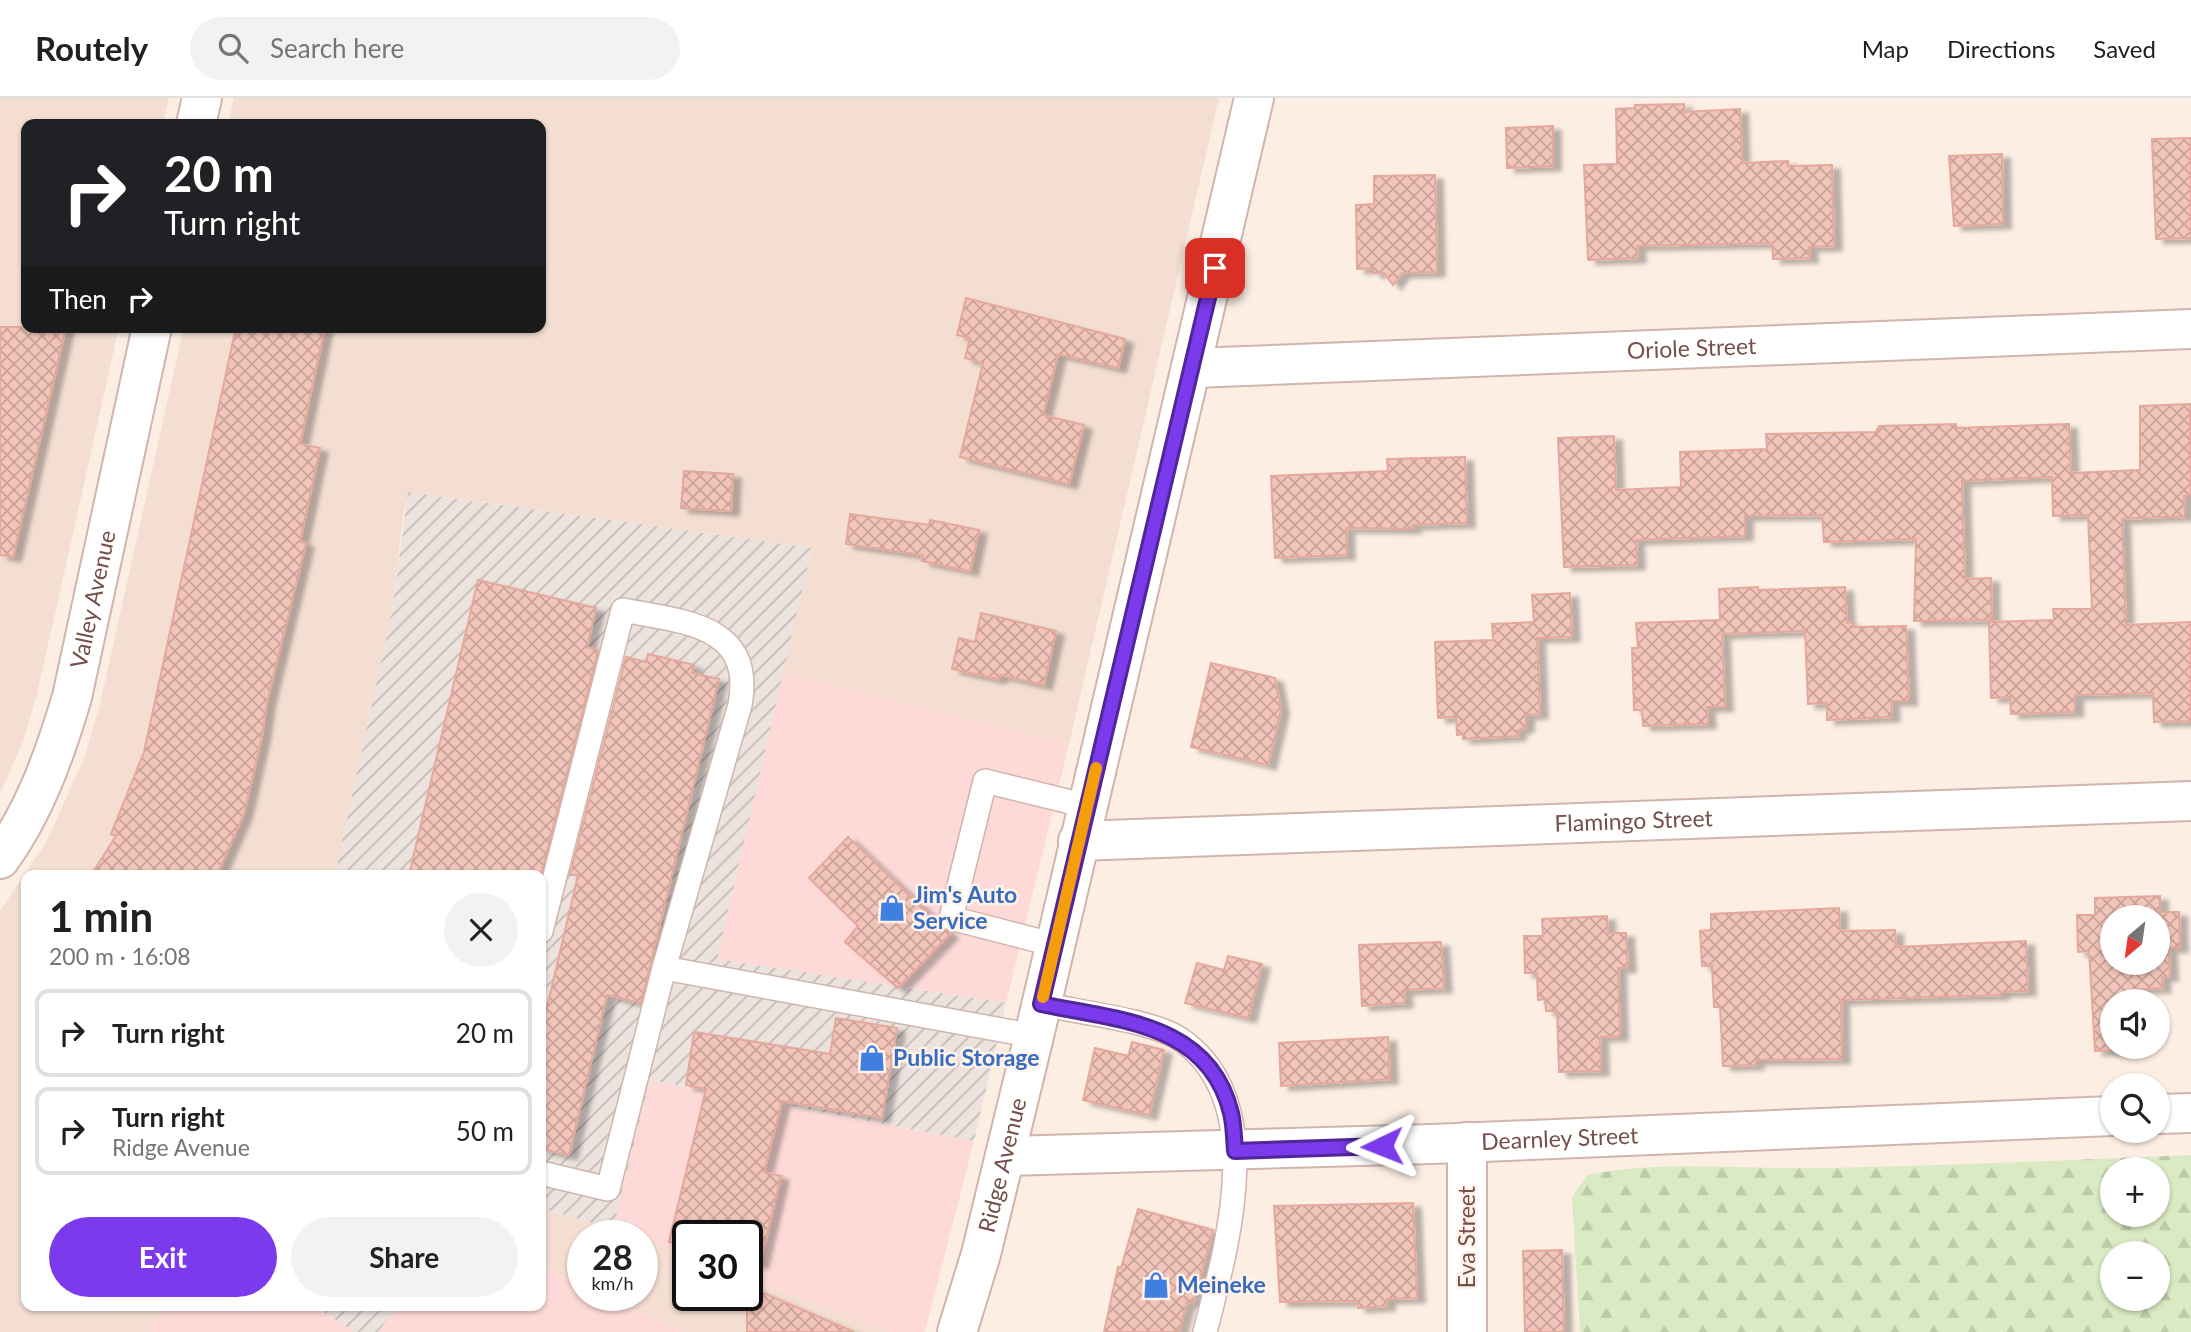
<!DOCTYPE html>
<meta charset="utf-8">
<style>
body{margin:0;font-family:Lato,sans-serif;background:#f2f2f2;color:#202124;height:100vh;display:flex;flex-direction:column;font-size:26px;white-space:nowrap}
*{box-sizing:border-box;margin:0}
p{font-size:23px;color:#757577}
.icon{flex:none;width:38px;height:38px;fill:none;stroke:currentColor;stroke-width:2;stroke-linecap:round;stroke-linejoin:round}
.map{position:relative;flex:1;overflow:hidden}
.drawer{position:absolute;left:21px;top:772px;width:525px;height:441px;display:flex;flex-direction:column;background:#fff;border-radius:14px;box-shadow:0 2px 5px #0004}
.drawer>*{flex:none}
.guide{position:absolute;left:21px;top:21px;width:525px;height:214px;border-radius:14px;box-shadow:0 2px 5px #0004;background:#202124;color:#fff;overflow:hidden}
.needle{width:46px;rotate:209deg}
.tools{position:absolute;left:2100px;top:807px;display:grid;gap:14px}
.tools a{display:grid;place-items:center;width:70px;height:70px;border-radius:50%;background:#fff;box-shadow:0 2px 5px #0004;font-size:35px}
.speed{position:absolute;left:567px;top:1122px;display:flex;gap:14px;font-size:35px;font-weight:700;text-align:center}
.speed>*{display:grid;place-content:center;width:91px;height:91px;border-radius:50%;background:#fff;box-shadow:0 2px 5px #0004;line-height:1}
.speed small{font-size:18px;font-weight:400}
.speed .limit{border:4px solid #111;border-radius:10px;background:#fff;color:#111}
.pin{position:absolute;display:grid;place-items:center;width:60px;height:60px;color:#fff;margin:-30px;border-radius:14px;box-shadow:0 4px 10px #0006}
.me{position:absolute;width:77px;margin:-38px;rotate:268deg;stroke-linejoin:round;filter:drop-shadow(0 0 5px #0008)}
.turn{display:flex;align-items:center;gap:24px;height:147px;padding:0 28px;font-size:32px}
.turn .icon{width:91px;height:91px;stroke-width:2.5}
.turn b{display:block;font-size:49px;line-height:60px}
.then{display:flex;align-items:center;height:66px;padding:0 28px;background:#0003;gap:14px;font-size:26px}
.round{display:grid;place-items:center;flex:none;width:74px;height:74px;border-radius:37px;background:#f2f2f2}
.headline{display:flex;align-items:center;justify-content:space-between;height:119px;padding:0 28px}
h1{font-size:42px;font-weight:700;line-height:52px}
.primary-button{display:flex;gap:14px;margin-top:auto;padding:14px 28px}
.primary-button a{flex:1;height:80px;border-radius:42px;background:#7c3aed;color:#fff;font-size:28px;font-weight:700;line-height:80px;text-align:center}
.primary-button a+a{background:#f2f2f2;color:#202124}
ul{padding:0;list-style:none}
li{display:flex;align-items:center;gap:21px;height:88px;margin:0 14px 10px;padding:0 14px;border:4px solid #e0e0e0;border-radius:14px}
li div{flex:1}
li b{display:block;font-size:26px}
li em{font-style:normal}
header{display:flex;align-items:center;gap:42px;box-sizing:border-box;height:98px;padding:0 35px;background:#fff;border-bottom:2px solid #e0e0e0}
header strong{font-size:33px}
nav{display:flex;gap:38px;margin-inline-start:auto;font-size:24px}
.search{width:490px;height:63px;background:#f2f2f2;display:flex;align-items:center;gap:18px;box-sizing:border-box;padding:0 24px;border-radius:38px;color:#757577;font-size:26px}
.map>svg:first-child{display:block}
.residential{fill:#f4ded2}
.commercial{fill:#fddad7}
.industrial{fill:url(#industrial-furrows)}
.forest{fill:url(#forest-firs);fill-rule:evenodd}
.building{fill:url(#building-cross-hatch);stroke:#e5a89b;stroke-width:2;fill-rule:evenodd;filter:url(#shadow)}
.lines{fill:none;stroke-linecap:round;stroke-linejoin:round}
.lane-casing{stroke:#d0b5ad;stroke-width:26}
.street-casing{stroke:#d0b5ad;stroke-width:42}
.secondary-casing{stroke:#d3b4aa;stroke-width:42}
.lane{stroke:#fff;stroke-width:23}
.street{stroke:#fff;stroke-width:38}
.secondary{stroke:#fff;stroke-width:38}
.route-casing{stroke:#51269a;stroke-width:18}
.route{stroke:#7c3aed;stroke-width:12}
.slow{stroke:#f59e0b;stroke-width:12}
.labels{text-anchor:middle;stroke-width:5;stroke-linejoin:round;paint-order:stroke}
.street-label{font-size:23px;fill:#754f49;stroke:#fff2ea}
.shop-label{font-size:23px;font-weight:bold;fill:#366cbe;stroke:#fff2ea;text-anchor:start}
</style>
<header>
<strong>Routely</strong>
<div class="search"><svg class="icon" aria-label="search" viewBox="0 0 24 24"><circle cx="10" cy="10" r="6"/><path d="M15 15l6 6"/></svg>Search here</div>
<nav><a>Map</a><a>Directions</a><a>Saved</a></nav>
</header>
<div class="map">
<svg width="2191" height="1234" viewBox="0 0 2191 1234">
<defs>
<pattern id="industrial-furrows" width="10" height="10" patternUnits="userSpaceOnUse" patternTransform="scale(1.75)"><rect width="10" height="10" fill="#ece2de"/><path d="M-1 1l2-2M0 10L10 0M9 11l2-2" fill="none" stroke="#c4bab6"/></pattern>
<pattern id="forest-firs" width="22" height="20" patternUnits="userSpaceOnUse" patternTransform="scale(1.75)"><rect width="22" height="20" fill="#daeac2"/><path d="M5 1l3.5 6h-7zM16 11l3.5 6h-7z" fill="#bfcaa8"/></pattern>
<pattern id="building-cross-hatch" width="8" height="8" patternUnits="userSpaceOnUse" patternTransform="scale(1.75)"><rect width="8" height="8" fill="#f2c5ba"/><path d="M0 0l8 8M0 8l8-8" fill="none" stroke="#c9a299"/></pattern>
<filter id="shadow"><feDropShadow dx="8" dy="4.5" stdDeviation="2" flood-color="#0004"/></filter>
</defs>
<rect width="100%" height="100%" fill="#fceee3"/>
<!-- residential -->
<path class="residential" d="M0,0H169L163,26H26V229H119L37,596L23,644L0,695Z
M234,0H1219L1069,646L783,574L812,450L409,394L403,418L392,513L335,777H26V1208H169L146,1234H0V813L46,745L84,660L100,606L184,229H541V26H228Z
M541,1110L613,1131L630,1137L583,1138V1187L541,1168Z
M642,1142L688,1159V1197H747V1181L891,1234H682L603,1197H642Z"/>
<!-- commercial -->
<path class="commercial" d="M783,574L1069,646L1006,905L717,861Z
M649,982L974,1043L925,1234H891L747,1181V1138H688V1159L642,1142V1138L630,1137L613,1131Z
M541,1168L583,1187V1197H603L682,1234H378L397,1208H541Z
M169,1208H313L355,1234H146Z"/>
<!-- industrial -->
<path class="industrial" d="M408,394L812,450L717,861L1006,905L974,1043L650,982L613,1131L541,1110V777H335L392,513Z
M313,1208H397L378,1234H355Z"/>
<!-- forest -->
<path class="forest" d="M2191,1057V1234H1580L1572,1099L1587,1077C1664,1061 1746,1072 1825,1070C1947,1068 2069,1062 2191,1057ZM2112,1071H2158V1116H2112ZM2158,1155V1200H2112V1155Z"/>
<!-- building -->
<path class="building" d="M1684,6V14L1740,11L1742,65L1788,63V68L1832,67L1834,148L1809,149L1810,160L1773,161L1772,145L1637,148L1638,160L1588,162L1584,67L1617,66L1616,11L1635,10V7Z
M1553,28V68L1507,70L1506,30Z
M2191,40V140L2156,141L2152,41Z
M2002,56L2003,126L1954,128L1949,58Z
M1435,77L1437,174L1402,175L1393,187L1384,175H1373V170L1357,171L1356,107L1374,106V78Z
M966,200L1125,241L1118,270L1058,256L1043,317L1084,327L1069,386L960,359L983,265L965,260L970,240L957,237Z
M0,229H66L13,459L0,457Z
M236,229H325L300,346L320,350L300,444L306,445L267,604L262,638L244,716L217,777H91L116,738L111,736L144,654Z
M2190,306L2191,398H2184L2185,418L2122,421L2126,527L2191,524V623L2154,624L2153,595L2075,597V614L2011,616L2010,599L1991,600L1989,524L2054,522L2053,511H2092L2088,417L2053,418L2052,379L1962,383L1965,481L1991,480L1992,522L1914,523L1916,441L1824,444L1822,417L1745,418V438L1636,442L1637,467L1564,469L1558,340L1614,338L1616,392L1681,389L1680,354L1767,351L1766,336L1876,334L1879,328L1956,326V330L2069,326L2071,375L2140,372V308Z
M1465,359L1467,425L1412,427L1413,431L1346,430L1347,457L1275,460L1271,378L1388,373L1387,361Z
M684,373L733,376L731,413L681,410Z
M850,416L929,427L930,422L979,432L970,473L922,463L923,457L846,446Z
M478,482L596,510L587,549L598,552L541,777H409Z
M1758,489V492L1845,489L1847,525L1853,524V529L1906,528L1909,603H1891L1892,619L1827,622V605L1808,606L1805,533L1722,536L1725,609H1707L1708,626L1643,628L1642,612H1634L1632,550H1638L1636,525L1720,522L1719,491Z
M1570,495L1572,539L1537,540L1540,616L1526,617V629L1517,633L1518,638L1463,641V636L1457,637L1456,619L1438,620L1435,544L1493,542L1492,526L1534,524L1532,497Z
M981,515L1056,533L1044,587L1000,577L998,581L952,571L959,540L975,544Z
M648,556L694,567L692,575L719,581L641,905L607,897L569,1057L541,1051V935L578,777H570L626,559L646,564Z
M1211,565L1275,580L1281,612L1268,667L1191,649Z
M848,739L950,836L898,890L845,844L858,828L809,780Z
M2160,798V814H2179L2180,850H2169L2170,878L2162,879L2163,890L2132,892V903H2112V948H2133V952L2095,953L2089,853L2078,854L2077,817H2095V800ZM2112,819H2158V864H2112Z
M1839,810L1840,833L1895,832L1896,849L2026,843L2028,893L2001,894V897L1841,902L1842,961L1756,962V967L1723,968L1720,909H1714L1712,868H1702L1700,833L1711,832V816Z
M1607,818L1608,835H1626L1628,870H1618L1620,938L1600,939L1601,973L1559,974L1557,913H1546L1545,901L1538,902L1537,875H1525L1524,838H1543L1542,821Z
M1441,844L1444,890L1404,892L1405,905L1362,908L1359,847Z
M1228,858L1262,866L1248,920L1185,905L1197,865L1224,872Z
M836,920L897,930L882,1020L782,1003L764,1074L781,1078L760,1166L747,1163V1138H688V1148L669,1144L706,991L686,987L694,934L830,956Z
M1388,939L1390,981L1281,988L1279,945Z
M1132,944L1164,952L1149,1017L1083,1002L1095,950L1128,958Z
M1413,1105L1417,1200L1387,1201V1208L1358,1210L1357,1203L1280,1204L1274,1108Z
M1138,1111L1213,1132L1193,1205L1187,1204L1179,1234H1104L1118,1169L1121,1170Z
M1562,1152L1564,1234H1525L1523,1153Z
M747,1188L854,1234H747Z"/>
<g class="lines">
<defs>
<path id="lane" d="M541,833L623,512C681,524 755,525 740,607L664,870L608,1091L541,1075
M1055,847L951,820L985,683L1087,708
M664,870L1034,938
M1041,906C1077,914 1151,922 1180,941C1270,1002 1227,1148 1205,1234"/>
<g id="street">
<path d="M196,26L202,0"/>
<path id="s1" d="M1193,270L2191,231"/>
<path id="s2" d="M1078,743L2191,703"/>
<path id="s3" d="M0,761C35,713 55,656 72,599L152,229"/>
<path d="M2158,1016L2191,1015"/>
<path d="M1467,1044V1234"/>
<path id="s4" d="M1005,1058L1432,1046L2112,1018"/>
</g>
<g id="secondary">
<path id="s5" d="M957,1234L981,1156L1034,938L1254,0"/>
</g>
</defs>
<!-- lane casing -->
<use href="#lane" class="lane-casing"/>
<!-- street casing -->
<use href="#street" class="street-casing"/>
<!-- secondary casing -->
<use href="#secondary" class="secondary-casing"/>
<!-- lane -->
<use href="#lane" class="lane"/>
<!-- street -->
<use href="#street" class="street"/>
<!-- secondary -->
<use href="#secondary" class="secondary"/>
</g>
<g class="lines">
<defs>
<path id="route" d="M1215,170L1041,906C1116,922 1209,924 1231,1015C1234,1027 1234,1041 1235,1053L1382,1048"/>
</defs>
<!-- route casing -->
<use href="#route" class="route-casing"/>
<!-- route -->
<use href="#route" class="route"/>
<!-- slow -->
<path class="slow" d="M1043,899L1096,670"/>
</g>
<!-- icons -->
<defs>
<symbol id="shop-bare" viewBox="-9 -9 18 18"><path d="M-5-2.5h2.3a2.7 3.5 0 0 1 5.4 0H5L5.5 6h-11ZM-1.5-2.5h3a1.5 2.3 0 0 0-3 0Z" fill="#3f7fe0" stroke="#fff2ea" stroke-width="2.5" paint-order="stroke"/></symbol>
</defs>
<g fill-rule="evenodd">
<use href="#shop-bare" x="873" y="791" width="38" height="38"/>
<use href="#shop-bare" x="853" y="941" width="38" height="38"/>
<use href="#shop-bare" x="1137" y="1168" width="38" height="38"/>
</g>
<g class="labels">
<!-- street labels -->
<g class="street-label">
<text dy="8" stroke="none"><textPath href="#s1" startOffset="499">Oriole Street</textPath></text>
<text dy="8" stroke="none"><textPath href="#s3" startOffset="278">Valley Avenue</textPath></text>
<text dy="8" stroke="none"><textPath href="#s2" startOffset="556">Flamingo Street</textPath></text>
<text dy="8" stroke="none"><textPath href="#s4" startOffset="555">Dearnley Street</textPath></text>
<text dy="8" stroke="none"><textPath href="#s5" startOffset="173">Ridge Avenue</textPath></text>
<text transform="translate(1467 1139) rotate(-90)" y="8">Eva Street</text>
</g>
<!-- shop labels -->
<g class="shop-label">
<text x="913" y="805">Jim's Auto<tspan x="913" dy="26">Service</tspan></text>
<text x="893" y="968">Public Storage</text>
<text x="1177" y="1195">Meineke</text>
</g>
</g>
</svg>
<div class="tools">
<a><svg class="needle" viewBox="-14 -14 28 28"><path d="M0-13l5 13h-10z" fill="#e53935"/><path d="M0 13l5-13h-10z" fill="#757577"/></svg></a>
<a><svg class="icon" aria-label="sound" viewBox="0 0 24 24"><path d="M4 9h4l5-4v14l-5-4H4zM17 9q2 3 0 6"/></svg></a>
<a><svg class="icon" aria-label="search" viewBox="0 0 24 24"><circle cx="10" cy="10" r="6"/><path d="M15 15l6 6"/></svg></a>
<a>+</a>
<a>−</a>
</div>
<div class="speed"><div>28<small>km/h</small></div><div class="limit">30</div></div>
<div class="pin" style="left:1215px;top:170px;background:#d93025"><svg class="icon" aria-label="arrive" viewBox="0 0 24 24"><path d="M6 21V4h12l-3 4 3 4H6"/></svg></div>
<svg class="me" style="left:1382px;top:1048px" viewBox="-20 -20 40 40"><path d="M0-17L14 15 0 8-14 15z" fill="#7c3aed" stroke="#fff" stroke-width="4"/></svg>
<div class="guide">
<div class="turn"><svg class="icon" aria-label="right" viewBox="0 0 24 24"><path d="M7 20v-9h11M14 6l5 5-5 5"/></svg><div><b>20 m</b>Turn right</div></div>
<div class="then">Then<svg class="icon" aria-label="right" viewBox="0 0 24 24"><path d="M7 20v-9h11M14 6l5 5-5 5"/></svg></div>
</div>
<section class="drawer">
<div class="headline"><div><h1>1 min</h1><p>200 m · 16:08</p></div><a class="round"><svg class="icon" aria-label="close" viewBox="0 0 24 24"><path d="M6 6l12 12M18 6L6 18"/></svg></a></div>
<ul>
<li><svg class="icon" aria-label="right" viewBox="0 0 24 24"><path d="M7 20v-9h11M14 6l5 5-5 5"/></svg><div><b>Turn right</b></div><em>20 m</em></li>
<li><svg class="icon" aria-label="right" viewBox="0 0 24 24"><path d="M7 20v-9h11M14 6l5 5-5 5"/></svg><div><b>Turn right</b><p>Ridge Avenue</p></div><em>50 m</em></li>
</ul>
<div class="primary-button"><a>Exit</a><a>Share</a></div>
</section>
</div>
